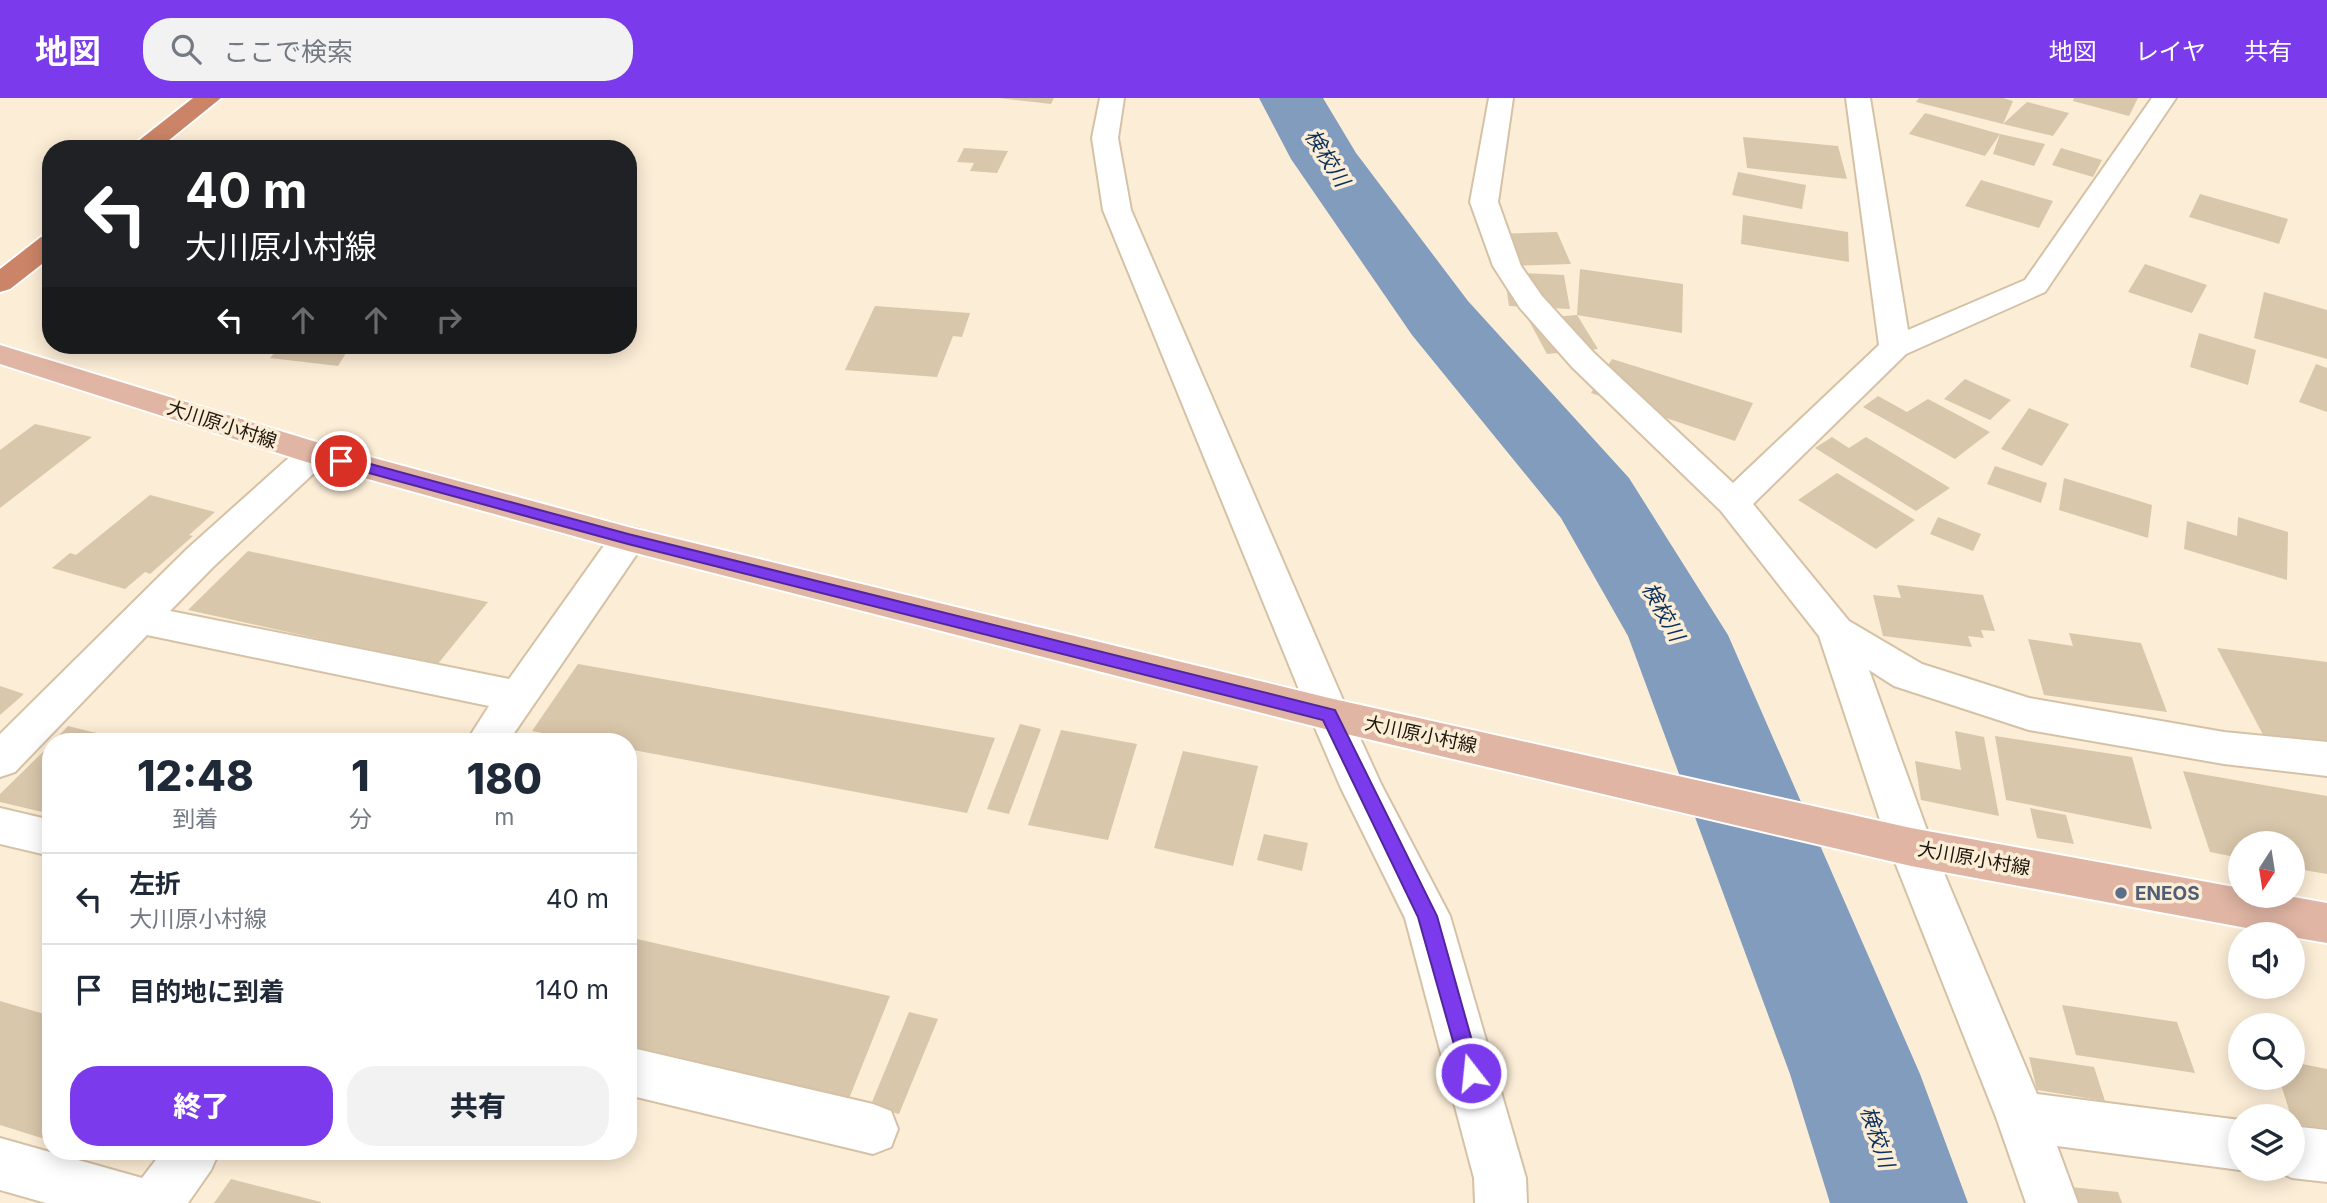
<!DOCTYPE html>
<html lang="ja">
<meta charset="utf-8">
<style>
body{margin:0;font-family:Inter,"Noto Sans JP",sans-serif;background:#f2f2f3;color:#1f2937;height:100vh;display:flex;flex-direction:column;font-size:26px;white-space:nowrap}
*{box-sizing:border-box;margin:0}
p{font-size:23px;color:#747a83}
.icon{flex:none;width:38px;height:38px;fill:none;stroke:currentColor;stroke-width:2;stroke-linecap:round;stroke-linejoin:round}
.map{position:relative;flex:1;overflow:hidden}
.side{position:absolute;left:42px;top:635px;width:595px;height:427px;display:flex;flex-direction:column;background:#fff;border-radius:28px;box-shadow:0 4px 18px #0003}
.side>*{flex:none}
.hud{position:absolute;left:42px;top:42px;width:595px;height:214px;border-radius:28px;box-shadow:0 4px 18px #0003;background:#202124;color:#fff;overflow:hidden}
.needle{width:46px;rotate:192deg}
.controls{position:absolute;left:2228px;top:733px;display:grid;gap:14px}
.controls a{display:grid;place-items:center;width:77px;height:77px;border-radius:50%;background:#fff;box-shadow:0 4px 18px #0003;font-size:35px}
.pin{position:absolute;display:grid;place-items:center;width:60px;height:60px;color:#fff;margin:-30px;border:4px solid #fff;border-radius:50%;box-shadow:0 2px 7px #0007}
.me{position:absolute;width:77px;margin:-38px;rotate:344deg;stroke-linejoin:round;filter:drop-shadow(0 0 5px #0008)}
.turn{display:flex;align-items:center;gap:24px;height:147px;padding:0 28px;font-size:32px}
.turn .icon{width:91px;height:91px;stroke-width:2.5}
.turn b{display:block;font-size:49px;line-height:60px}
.lanes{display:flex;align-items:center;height:66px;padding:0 28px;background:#0003;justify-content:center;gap:35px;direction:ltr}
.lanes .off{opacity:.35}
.eta{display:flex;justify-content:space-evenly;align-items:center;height:119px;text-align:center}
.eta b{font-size:42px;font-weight:800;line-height:49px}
.action{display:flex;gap:14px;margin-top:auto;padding:14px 28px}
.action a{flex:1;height:80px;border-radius:28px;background:#7c3aed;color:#fff;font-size:28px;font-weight:800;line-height:80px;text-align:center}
.action a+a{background:#f2f2f3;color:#1f2937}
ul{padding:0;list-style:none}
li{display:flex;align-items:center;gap:21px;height:91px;padding:0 28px;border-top:2px solid #e0e1e3}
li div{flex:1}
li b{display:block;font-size:26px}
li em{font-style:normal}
header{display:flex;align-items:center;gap:42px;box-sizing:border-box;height:98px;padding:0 35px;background:#7c3aed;color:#fff}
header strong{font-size:33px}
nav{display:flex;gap:38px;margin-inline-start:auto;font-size:24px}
.search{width:490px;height:63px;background:#f2f2f3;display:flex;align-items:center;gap:18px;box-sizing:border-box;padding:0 24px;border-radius:28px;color:#747a83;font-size:26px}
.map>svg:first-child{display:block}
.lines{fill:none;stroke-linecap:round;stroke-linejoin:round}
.river{fill:#819cbd;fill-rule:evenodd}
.building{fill:#d9c7ab}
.minor-casing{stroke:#d5c2a6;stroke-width:4}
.major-casing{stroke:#fff;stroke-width:4}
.highway-casing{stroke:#fff;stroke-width:4}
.minor{fill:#fff;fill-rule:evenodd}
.major{fill:#e0b5a4;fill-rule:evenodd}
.highway{fill:#cb8467;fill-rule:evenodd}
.route{fill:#7c3aed;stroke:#51269a;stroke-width:2}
.service-dot{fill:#5c6f8a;stroke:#fcedd6;stroke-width:2.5}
.labels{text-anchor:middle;stroke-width:7;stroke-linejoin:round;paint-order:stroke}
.street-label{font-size:19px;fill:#1d160c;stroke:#fcedd6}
.service-label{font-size:19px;font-weight:bold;fill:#4e5e75;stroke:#fcedd6;text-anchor:start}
.water-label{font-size:21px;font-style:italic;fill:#092f5a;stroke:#fcedd6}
</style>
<header>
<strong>地図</strong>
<div class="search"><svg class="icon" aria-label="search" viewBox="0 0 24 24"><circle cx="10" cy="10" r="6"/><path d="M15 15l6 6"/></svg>ここで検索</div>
<nav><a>地図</a><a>レイヤ</a><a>共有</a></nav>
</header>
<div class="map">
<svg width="2327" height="1105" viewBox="0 0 2327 1105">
<rect width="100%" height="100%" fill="#fcedd6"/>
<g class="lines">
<!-- river -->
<path class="river" d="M1259,0H1323L1356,55L1468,203L1629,380L1728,537L1920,976L1968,1105H1830L1790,976L1628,538L1561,420L1412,237L1291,61Z"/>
</g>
<!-- building -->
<path class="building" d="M999,0H1054L1051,6Z
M1919,0H2003L2013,3L2003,26L2027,4L2069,15L2053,38L2003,26L1916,4Z
M2074,0H2138L2129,18L2073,3Z
M1925,15L2000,36L1985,58L1909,36Z
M2000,36L2045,46L2034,68L1993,56Z
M1743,39L1838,48L1847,81L1747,70Z
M964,50L1008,53L997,75L970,73L974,65L957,64Z
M2061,50L2102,62L2093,79L2052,67Z
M1738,74L1806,87L1802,111L1732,97Z
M1981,82L2053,103L2039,130L1965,108Z
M2200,96L2288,121L2279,146L2189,119Z
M1743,117L1848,134L1849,164L1741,146Z
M1557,134L1571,166L1507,168L1494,136Z
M2145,166L2207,187L2192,215L2128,194Z
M1580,171L1683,186L1682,235L1577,217Z
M1504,174L1564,177L1570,211L1509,208Z
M2264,194L2327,212V261L2254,240Z
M875,208L970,215L962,239L953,238L937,279L845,272Z
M1577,217L1598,251L1547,256L1528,221Z
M2199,235L2256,252L2248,287L2190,269Z
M282,247H351L338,268L270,260Z
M1612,261L1753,305L1735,343L1591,295Z
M2316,266L2327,270V314L2299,304Z
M1965,281L2011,302L1990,322L1944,301Z
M1878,298L1907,314L1928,301L1990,334L1955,361L1863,309Z
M2029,310L2069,326L2042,368L2001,351Z
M35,326L92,339L0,410V352Z
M1832,339L1849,350L1866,339L1950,390L1916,413L1815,350Z
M1995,368L2047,385L2041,405L1987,386Z
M1837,375L1915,422L1876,451L1798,402Z
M2064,380L2152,407L2148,440L2059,412Z
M150,397L215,414L189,437L193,438L150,476L145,474L125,491L52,470L70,455L76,457Z
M1938,419L1981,436L1973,453L1930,436Z
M2238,419L2288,434L2287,482L2184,451L2187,423L2237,438Z
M248,453L488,504L437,567L188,512Z
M1897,487L1983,497L1995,533L1981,532L1984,540L1968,538L1972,549L1883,538L1873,497L1901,500Z
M2069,535L2141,545L2167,614L2044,597L2028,541L2073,548Z
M2217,550L2327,564V653L2268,646Z
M578,566L995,640L967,715L628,651V644H589L532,633Z
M0,588L24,596L0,617Z
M1020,626L1041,631L1009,716L987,711Z
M68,628L129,643V644H53Z
M1061,632L1137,646L1108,742L1028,727Z
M1955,633L1984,639L1999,718L1921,702L1915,663L1961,672Z
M1995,638L2132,659L2152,731L2006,702Z
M51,646V716L0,704V696Z
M1183,653L1258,668L1233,768L1154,750Z
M2183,673L2327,698V776L2292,770V746H2240V760L2210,754Z
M2030,710L2066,717L2074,746L2037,740Z
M1264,736L1308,745L1302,773L1257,762Z
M628,839L890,898L848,1003L628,950Z
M0,903L51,918V1043L0,1027Z
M2062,907L2177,924L2195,975L2076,957Z
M909,914L938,921L899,1016L870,1009Z
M2029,959L2094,969L2105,1003L2037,992Z
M2292,964L2327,971V1032L2293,1025L2279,980H2292Z
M231,1081L321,1104V1105H214Z
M2061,1088L2118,1094L2122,1105H2067Z"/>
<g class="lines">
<defs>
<path id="minor" d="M1100,0H1124L1118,40L1131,112L1349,616L1381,686L1450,818L1526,1080L1527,1105H1475L1474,1080L1405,820L1341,690L1309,616L1103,112L1092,40Z
M1489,0H1513L1498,104L1521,168L1542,198L1594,255L1733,385L1879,247L1846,0H1870L1908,232L2025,182L2152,0H2176L2045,194L1906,256L1753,406L1849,523L1922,566L2029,600L2224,634L2327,644V678L2224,666L2029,632L1894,588L1869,572L1933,749L2037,996L2240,1022V1071H2244L2240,1072L2057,1048L2078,1105H2026L1996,1019L1889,749L1819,538L1721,413L1572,269L1520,210L1493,168L1470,104Z
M315,344L327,347L332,355L327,363L213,469L170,513L509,581L615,432L628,429L641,432L646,441L641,450L508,644H466L489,608L147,537L15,674L0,679V636L187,451L303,347Z
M0,710L51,722V758L0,746Z
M628,949L873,1006L891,1013L898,1031L891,1049L873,1056L628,997Z
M2292,1028L2327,1032V1084L2292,1080L2274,1072L2292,1071Z
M0,1040L142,1080L162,1054H219L211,1072L188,1105H46L0,1092Z"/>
<path id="major" d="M0,247L326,347L628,429L1329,600L1911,730L2240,790V798H2288L2327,805V845L2292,839V836H2279L1911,768L1329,632L628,453L303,363L0,266Z"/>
<path id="highway" d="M193,0H221L158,51H128Z
M51,137V159L10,191L0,194V171L41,139Z"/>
</defs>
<!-- minor casing -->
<use href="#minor" class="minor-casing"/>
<!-- major casing -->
<use href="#major" class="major-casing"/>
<!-- highway casing -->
<use href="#highway" class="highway-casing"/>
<!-- minor -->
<use href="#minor" class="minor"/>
<!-- major -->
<use href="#major" class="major"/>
<!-- highway -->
<use href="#highway" class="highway"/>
</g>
<!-- route -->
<path class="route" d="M341,358L628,436L1335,612L1437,818L1481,975L1478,982L1471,985L1464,982L1418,819L1323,622L628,446L336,366V359Z"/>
<!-- markers -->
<circle class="service-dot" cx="2121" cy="795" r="7"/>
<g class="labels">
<!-- street labels -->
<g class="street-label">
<text transform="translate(222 326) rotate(18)" y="7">大川原小村線</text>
<text transform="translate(1421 636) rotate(12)" y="7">大川原小村線</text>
<text transform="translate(1974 760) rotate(10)" y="7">大川原小村線</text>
</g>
<!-- service labels -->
<g class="service-label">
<text x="2135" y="802">ENEOS</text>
</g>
<!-- water labels -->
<g class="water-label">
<text transform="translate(1327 60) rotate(58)" y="7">検校川</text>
<text transform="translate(1663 514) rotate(61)" y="7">検校川</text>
<text transform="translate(1877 1039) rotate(71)" y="7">検校川</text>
</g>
</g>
</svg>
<div class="controls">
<a><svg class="needle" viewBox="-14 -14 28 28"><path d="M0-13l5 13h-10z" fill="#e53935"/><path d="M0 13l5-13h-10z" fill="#747a83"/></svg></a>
<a><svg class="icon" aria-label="sound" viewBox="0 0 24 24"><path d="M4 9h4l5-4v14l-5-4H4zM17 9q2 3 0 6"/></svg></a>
<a><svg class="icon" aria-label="search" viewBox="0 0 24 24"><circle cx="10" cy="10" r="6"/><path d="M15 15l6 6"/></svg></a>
<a><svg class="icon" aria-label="layers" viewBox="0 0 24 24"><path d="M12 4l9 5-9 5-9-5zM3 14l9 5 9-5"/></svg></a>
</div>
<div class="pin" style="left:341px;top:363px;background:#d93025"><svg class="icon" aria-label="arrive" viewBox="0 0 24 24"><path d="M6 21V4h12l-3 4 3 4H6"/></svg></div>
<svg class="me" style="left:1471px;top:975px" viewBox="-20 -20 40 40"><circle r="17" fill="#7c3aed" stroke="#fff" stroke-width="3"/><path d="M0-11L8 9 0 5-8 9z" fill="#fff"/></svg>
<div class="hud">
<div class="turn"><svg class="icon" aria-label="left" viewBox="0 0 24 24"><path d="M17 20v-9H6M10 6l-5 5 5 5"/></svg><div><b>40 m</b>大川原小村線</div></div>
<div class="lanes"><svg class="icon" aria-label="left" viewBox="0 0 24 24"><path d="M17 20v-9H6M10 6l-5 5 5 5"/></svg><svg class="icon off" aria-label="ahead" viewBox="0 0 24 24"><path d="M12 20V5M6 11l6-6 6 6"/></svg><svg class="icon off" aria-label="ahead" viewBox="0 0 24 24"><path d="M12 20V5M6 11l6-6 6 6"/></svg><svg class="icon off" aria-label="right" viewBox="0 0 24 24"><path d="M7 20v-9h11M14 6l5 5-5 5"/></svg></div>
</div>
<section class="side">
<div class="eta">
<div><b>12:48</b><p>到着</p></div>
<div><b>1</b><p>分</p></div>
<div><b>180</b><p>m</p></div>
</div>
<ul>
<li><svg class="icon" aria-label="left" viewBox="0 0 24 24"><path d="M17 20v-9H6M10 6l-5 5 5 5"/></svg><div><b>左折</b><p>大川原小村線</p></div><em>40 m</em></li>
<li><svg class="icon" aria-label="arrive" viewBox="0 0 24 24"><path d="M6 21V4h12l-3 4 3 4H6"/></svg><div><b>目的地に到着</b></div><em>140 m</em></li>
</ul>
<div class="action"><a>終了</a><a>共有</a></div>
</section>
</div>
